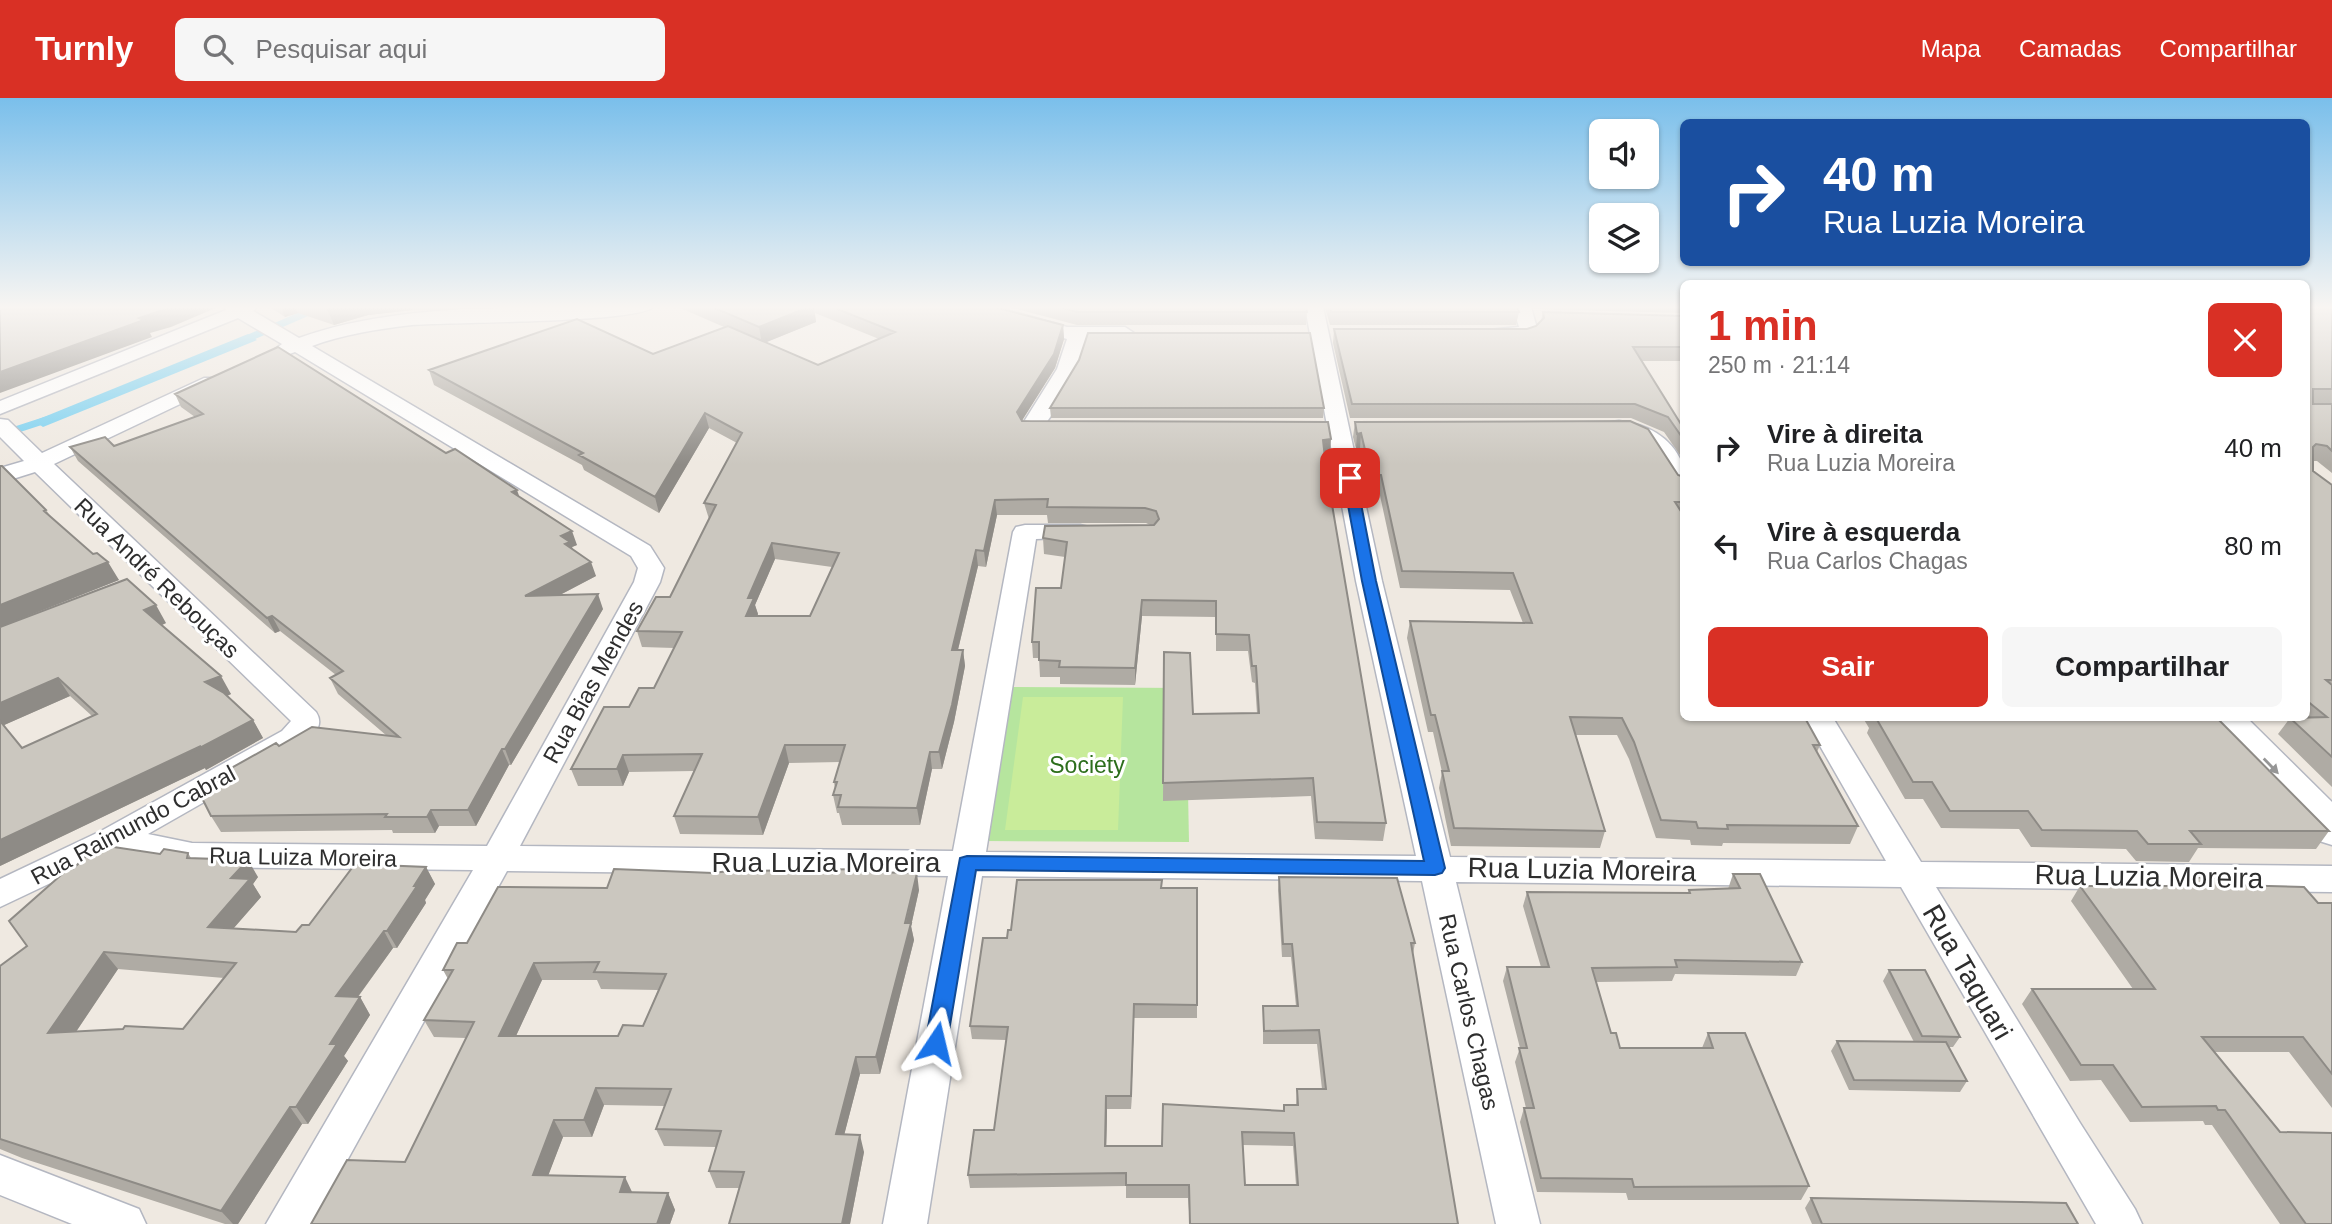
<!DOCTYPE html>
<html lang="pt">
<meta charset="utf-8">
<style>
body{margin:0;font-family:Helvetica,sans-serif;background:#f6f6f6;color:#202124;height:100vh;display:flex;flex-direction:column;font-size:26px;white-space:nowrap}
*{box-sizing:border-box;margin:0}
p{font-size:23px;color:#757577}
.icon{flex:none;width:38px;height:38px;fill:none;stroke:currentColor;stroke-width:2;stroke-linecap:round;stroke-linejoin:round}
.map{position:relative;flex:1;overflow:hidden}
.drawer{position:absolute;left:1680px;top:182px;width:630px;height:441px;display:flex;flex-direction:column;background:#fff;border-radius:10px;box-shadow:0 2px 5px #0004}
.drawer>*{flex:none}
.banner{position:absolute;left:1680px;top:21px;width:630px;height:147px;border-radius:10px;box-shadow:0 2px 5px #0004;background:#1a4fa0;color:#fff;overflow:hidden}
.buttons{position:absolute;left:1589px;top:21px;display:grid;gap:14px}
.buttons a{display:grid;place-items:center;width:70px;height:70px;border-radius:10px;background:#fff;box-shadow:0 2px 5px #0004;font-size:35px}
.pin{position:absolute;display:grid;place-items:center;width:60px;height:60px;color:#fff;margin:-30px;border-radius:14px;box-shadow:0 4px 10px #0006}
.me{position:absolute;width:77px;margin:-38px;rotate:10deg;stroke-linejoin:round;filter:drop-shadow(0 0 5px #0008)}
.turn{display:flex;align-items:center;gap:24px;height:147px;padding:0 28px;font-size:32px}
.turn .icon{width:91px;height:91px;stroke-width:2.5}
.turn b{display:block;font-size:49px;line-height:60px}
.round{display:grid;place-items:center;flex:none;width:74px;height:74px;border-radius:10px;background:#f6f6f6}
.summary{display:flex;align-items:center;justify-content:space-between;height:119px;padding:0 28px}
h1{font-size:42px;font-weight:700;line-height:52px;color:#d93025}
.cta{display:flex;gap:14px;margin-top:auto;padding:14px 28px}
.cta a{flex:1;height:80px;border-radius:10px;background:#d93025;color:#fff;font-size:28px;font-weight:700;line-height:80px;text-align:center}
.cta a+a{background:#f6f6f6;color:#202124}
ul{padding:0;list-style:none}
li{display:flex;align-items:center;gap:21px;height:98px;padding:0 28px}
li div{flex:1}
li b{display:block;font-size:26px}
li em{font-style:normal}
header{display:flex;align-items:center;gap:42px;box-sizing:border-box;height:98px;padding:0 35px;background:#d93025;color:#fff}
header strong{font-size:33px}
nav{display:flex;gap:38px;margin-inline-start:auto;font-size:24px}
.search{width:490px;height:63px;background:#f6f6f6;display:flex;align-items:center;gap:18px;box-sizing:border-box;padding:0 24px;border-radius:10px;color:#757577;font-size:26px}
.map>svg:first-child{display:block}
.green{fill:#b6e59e}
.pitch{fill:#c9ec9a}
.water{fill:#75cff0}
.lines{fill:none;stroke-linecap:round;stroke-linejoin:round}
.stream{stroke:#75cff0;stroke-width:7}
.street-casing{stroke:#b4b7c1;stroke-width:3}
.secondary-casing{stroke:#b4b7c1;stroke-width:3}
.street{fill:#fff;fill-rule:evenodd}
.secondary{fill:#fff;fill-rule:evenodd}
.wall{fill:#afaba4;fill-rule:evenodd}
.shaded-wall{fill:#8e8b86}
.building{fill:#cbc7bf;stroke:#8e8b86;stroke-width:2;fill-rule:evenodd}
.oneway{fill:#969696}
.route{fill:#1a73e8;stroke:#114b97;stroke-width:2}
.labels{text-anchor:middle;stroke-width:6;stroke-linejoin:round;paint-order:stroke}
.street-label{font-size:23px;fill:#2e2e2e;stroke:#fff}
.park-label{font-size:23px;fill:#2c6e1b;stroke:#fff}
.near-street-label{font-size:28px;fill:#2e2e2e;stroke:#fff}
</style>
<header>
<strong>Turnly</strong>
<div class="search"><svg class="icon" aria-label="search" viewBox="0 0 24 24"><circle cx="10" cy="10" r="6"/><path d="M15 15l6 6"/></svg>Pesquisar aqui</div>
<nav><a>Mapa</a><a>Camadas</a><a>Compartilhar</a></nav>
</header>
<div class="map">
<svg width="2332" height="1126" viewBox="0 0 2332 1126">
<rect width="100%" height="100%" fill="#efe9e1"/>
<!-- green -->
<path class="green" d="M1008,589L1186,590L1189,744L985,743Z"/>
<!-- pitch -->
<path class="pitch" d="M1023,599H1123L1118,732H1005Z"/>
<!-- water -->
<path class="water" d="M248,236L257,242L43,329L34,323Z"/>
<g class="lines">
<!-- stream -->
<path class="stream" d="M242,243L320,209
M0,337L49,321"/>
<defs>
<path id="street" d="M224,209H257L253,213L299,240C400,203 545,209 653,209C638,225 448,224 412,227C379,231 344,236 312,248L650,448L664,470L660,484L520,748L953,753L1013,434L1016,429L1025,427H1080L1089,429L1092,434L1089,439L1036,441L986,754L1416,758L1356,483L1305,209H1323L1382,483L1450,759L1886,763L1804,620H1833L1921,764L2332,768V794L1936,789L2080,1025L2135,1111L2142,1126H2096L1901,789L1456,784L1540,1126H1496L1422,783L982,778L927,1126H883L948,778L507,773L312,1126H266L473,772L192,769L116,754L0,809V781L101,733L282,633L291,623L35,374L0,385V370L24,363L0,339V321L8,322L42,355L204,280H218L221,284L218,288L54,366L316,614C325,628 313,637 304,647L148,736L192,745L487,748L634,484L638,470L631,458L295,254L284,258L277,256L274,252L282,246L238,220L0,316V303L226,212Z
M965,209H996L1067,229H1125L1134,235L1125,241H1086C1083,275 1058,308 1039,335H1023L1020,330L1057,271L1067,241L968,213Z
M1513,209H1531L1538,234L1536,238L1488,240L1485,236L1488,232L1519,229Z
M1619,323C1646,326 1671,338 1682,365C1686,372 1684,384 1684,393L1676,391C1652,357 1655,344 1611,334L1608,329L1611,324Z
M0,1057L139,1111L146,1126H72L0,1097Z"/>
<path id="secondary" d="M2204,620H2247L2332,704V747L2316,742Z"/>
</defs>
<!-- street casing -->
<use href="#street" class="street-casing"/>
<!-- secondary casing -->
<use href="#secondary" class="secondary-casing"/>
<!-- street -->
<use href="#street" class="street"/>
<!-- secondary -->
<use href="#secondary" class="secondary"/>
</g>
<!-- wall -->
<path class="wall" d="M270,209H557L413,212L368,217L334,227L298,215L285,219Z
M678,209H814L816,224L766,244L818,267L879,241L815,215L814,209H994L1063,227L1064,241L1055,270L1022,322L1330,356L1324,357L1327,377L1386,725L1383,743L1315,741L1311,698L1163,703L1164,554L1193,616L1257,615L1255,585L1252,584L1248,553H1216V519L1142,518L1135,587L1060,586V579H1040L1039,560H1033L1032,544L1061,490L1065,459L1044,456L1043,440L1150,427L1146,425H1048L1047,417H997L986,469L978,468L958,552H963L965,568L954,624L942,671H932L920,727H842L839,715H837L833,697L835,691L834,684L840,664L789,665L763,737L680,736L674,718L694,673L629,674L623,688H578L571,671L629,609L654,590L674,550L642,549L637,533L670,499L709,421L704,405L737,345L709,330L659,415L584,372L582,367L434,287L429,272L653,256L724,229ZM775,461L832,469L810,518H757L758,516L755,507Z
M1009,209H1306L1307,214L1306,227H1077Z
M1325,209H1517L1519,214L1516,227H1330Z
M1533,209H1684V215L1535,211Z
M2306,209H2332V305H2313V306H2332V375L2317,363H2313V373L2332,387V689L2278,636L2290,620H2306Z
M1543,214L1684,218V263H1641L1684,331V363L1664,334L1631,320H1350L1333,245L1334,231H1527L1536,228L1541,223Z
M175,296L446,355L520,399L577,447L572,449L573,452L596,478L560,497L603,511L511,667H509L476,728H439L435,735H393L392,732L221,734L211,718L219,682L217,678L279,648L387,638L338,596L330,580L336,577L280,533L275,535L78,363L70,349L114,348L195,319L181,309Z
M1050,310H1324L1323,320H1051Z
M1355,324L1684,379V620L1820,647L1817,654L1858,728L1850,746L1723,745L1722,748L1691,747L1690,742L1656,740L1629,661L1617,637H1576L1605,733L1600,750L1451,748L1439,690L1442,674L1433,634H1428L1407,540L1410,523L1523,525L1510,492L1400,490L1379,393H1369L1360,350L1356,351L1353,339Z
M0,368L46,412L51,419L119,482L12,524L166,525L162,527L231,596L227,598L253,622L263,640L206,672L205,670L0,768ZM70,598L92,618L22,650L4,627Z
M1863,620H2217L2329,733L2316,751L2198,750L2189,764L2136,763L2126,751L2031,749L2019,731L1941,730L1923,701H1905L1867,635L1869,630Z
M188,755L191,760L258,779L253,786L261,799L233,830L296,834L426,769L435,786L425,802L426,805L397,850H393L358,899H360L370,917L344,958L348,963L308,1026H302L238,1126H225L22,1060L0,1051V868L27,848L73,771L160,756ZM118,871L224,880L183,931L76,934Z
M861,771L862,774L919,792L911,828L914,842L880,976H860L844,1037L864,1054L850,1126H729L739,1090H716L709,1073L716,1049L664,1048L656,1031L665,1008L604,1007L592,1039H563L548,1077L632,1094L668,1095L675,1112L670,1126H311L405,1064L466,940L434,939L424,922L448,881L443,872L467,845L607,790L713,775ZM542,882H597L601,891L658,892L643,928L618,938H516Z
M1733,776L1802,864L1796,878L1675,876L1672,883L1596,884L1611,935L1620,950H1702L1708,935L1809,1088L1801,1102H1628L1626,1095L1537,1094L1520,1024L1524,1010H1526L1515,964L1520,950L1503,883L1507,869H1541L1523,808L1527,794L1688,795L1689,792L1728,791Z
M1279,779L1415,845L1413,856L1458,1126H1190L1188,1100H1126V1088L970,1090L968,1077L994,1032L1006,942L972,941L970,928L1011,832L1162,790H1197V920H1134L1131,1011H1107L1106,1048H1162L1283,1013L1284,1007H1296L1297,991H1322L1317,946H1263V908H1296L1291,859H1282L1278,792ZM1243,1047L1293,1048L1296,1087H1245Z
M2173,779L2231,787L2318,805H2332V1010L2289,954H2214L2332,1126H2280L2212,1027H2205L2203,1023L2130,1024L2101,982L2070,983L2022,906L2032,891H2133L2071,803L2080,788H2167Z
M1889,872L1960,939L1953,949H1948L1967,983L1960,994L1849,992L1831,953L1837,943L1914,944L1883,883Z
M1811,1100L2078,1126H1812L1805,1110Z"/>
<!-- shaded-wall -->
<path class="shaded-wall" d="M172,209H218L171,229L150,235L152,239L0,295V274L139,220Z
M281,209H295L298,215L285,219Z
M332,209H412L413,212L368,217L334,227L327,211Z
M809,209H814L816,224L762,246L759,229Z
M1063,227L1064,241L1055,270L1018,329L1017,314Z
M705,315L709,330L659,415L655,399Z
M1361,335L1360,350L1356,351L1357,336Z
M1331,341L1330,356L1322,357L1323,342Z
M517,392L522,406L512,394Z
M995,402L997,417L986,469L984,453Z
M572,433L577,447L572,449L575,458L570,461L561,438Z
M772,445L775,461L755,507L758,516L750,534L746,518L748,500Z
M976,452L978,468L954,568L952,552Z
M108,464L119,482L0,529V507Z
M591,464L596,478L531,512L525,498Z
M598,496L603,511L511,667L505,651Z
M1142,502V518L1135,587V570Z
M156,507L166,525L155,530L144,512Z
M272,518L280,533L275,535L267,520Z
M963,552L965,568L954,624L942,671L939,654Z
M221,578L231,596L216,603L205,584Z
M58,580L70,598L2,628L0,625V605Z
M253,622L263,640L206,672L205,670L0,768V742Z
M785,647L789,665L763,737L758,719Z
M502,651L509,667L476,728L468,712Z
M930,654L932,671L920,727L917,710Z
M623,657L629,674L623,688L617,671Z
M431,712L439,728L435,735L427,719Z
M248,762L258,779L253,786L261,799L220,846L208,829L231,780Z
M426,769L435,786L425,802L426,805L397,850L387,833Z
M917,775L919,792L911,828L914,842L880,976L876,959Z
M384,833L393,850L346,915L336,898Z
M104,854L118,871L63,953L48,935Z
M534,865L542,882L508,955L499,938Z
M360,899L370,917L344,958L348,963L308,1026L296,1009L330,946Z
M1134,906V920L1131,1011V998Z
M856,959L860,976L840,1053L836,1036Z
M596,990L604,1007L592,1039L584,1022Z
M1106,998L1107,1011L1106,1061L1105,1048Z
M290,1009L302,1026L238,1126H233L221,1113Z
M554,1022L563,1039L542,1094L533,1077Z
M860,1037L864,1054L850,1126H842Z
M625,1079L633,1096L620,1094Z
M668,1095L675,1112L670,1126H657Z"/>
<!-- building -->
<path class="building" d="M0,209H172L139,220L144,222L0,274Z
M712,209H809L759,229Z
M832,209H994L1063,227L1054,256L1017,314L1022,323L1328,324L1331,341L1323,342L1327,377L1386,725L1317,724L1313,680L1163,685L1164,554L1190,555L1193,616L1259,615L1256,568H1252L1249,537L1216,536V503L1142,502L1135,570L1059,569L1060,563L1039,562V544H1032L1036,490H1061L1067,444L1043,440L1045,428L1154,427L1159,421L1156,413L1145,410L1047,409L1048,401L995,402L984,453L976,452L952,552H963L952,607L939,654H930L917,710L838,709L841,697H833L837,684H834L845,647H785L758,719L674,718L702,656L623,657L617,671H571L604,609H629L639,590H654L682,534L637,533L656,499H670L716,407L704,405L742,335L705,315L655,399L579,357L583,355L429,272L577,221L653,256L728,228L818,267L895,234ZM772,445L839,455L810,518H746L754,500H748Z
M1059,209H1306L1307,214H1077Z
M1330,209H1517L1519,214H1331Z
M2306,209H2332V291H2313V306H2332V353L2327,348L2316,346L2313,349V373L2332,387V582H2326L2332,587V659L2290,620L2327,619L2306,602Z
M1543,214L1684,218V233H1682L1684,235V249H1633L1684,331V342L1668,319L1635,306H1352L1334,231H1527L1536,228L1544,220Z
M1088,235H1310L1324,310H1050L1079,262Z
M278,249L446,355L455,351L517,392L512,394L572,433L561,438L570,444L565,446L591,464L525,498L598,496L505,651H502L468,712H431L427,719H385L387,716L211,718L203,702L221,679L217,678L276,645L279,648L312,629L399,639L330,580L343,573L272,518L267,520L70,349L105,339L114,348L203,316L175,296Z
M1630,323L1648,331L1678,377L1684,379V404H1675L1684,418V620H1805L1820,647H1813L1858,728L1727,727L1728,731L1698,730L1696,724L1661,722L1634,644L1622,620L1570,619L1605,733L1454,730L1442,673H1449L1435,617H1431L1410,523L1532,525L1513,475L1402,473L1381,377H1371L1361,335L1357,336L1355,324Z
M0,368H2L46,412L44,413L93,456L97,455L108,464L0,507Z
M127,481L156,507L144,512L221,578L205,584L224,595L253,622L194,653L201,648L0,742V623L22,650L97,616L58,580L0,605V529Z
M1876,620H2217L2329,733H2190L2201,746H2148L2137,733L2042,732L2028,713H1950L1932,684H1913Z
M107,748L160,756L164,751L188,755L187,760L248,762L231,780L250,781L208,829L296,834L302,827H309L355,766L426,769L414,788H417L387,833H384L336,898L360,899L330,946H337L296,1009H290L221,1113L0,1041V868L27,848L9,823L69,770L73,771L87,757ZM104,854L236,865L183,931L125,928L123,931L48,935Z
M614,771L713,775L745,771L744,773L861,771L860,774L917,775L905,825H911L876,959H856L836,1036L860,1037L842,1126H729L744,1074L709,1073L721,1033L656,1031L671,991L596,990L584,1022H554L533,1077L625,1079L620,1094L668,1095L657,1126H311L347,1062L405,1064L474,924L424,922L453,872H443L457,845H467L498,789L607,790ZM599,864L594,874L666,876L643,928L623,927L618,938H499L534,865Z
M1733,776H1760L1802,864L1675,862L1677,869L1592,870L1611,935H1616L1620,950H1713L1708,935H1745L1809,1088L1634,1089L1632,1081L1541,1080L1524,1010H1534L1519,950H1527L1507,869H1549L1527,794L1690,795L1689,792L1740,790Z
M1279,779L1397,780L1415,845H1411L1458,1126H1190L1189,1087H1126V1075L968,1077L974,1032H994L1008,929L970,928L983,840H1007L1008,832H1011L1017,782H1162L1161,790H1197V907L1134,906L1131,998H1106L1105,1048H1162L1163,1006L1284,1013V1007H1298L1297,991H1326L1319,932L1264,933L1263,908H1298L1292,846H1283ZM1242,1034L1294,1035L1298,1087H1245Z
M2173,779L2225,780L2231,787L2304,789L2318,805H2332V976L2303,939H2202L2280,1034L2332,1035V1126H2306L2225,1012H2218L2216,1008L2142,1009L2113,967H2081L2032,891H2155L2080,788H2180Z
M1889,872H1925L1960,939L1922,938Z
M1837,943L1946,944L1967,983L1854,982Z
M1811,1100L2066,1105L2078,1126H1822Z"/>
<!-- one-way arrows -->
<defs><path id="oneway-solid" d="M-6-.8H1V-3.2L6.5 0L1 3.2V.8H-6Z" transform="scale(1.75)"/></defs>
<use class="oneway" href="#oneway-solid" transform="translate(2271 668) rotate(46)"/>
<!-- sky -->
<linearGradient id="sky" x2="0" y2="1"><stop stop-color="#7abfeb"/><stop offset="0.57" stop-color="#f8f5f2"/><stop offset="1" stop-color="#f8f5f2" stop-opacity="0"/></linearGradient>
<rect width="2332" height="367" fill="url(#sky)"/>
<!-- route -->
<path class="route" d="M1350,376L1356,380L1376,483L1445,770L1442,775L1435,777L976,772L947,945L944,952L936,955L928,952L925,945L960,760L967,758L1424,763L1362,483L1343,380Z"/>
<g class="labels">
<!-- street labels -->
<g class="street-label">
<text transform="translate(157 480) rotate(44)" y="8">Rua André Rebouças</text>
<text transform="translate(593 584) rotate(-61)" y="8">Rua Bias Mendes</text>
<text transform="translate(133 727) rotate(-28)" y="8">Rua Raimundo Cabral</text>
<text transform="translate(303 759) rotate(1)" y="8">Rua Luiza Moreira</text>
<text transform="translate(1469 914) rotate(77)" y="8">Rua Carlos Chagas</text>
</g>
<!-- park labels -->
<g class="park-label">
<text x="1087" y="675">Society</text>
</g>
<!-- near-street labels -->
<g class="near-street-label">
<text x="826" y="774">Rua Luzia Moreira</text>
<text transform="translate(1582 771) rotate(1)" y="10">Rua Luzia Moreira</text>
<text transform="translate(2149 778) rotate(1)" y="10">Rua Luzia Moreira</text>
<text transform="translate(1968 874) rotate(60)" y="10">Rua Taquari</text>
</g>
</g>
</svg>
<div class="buttons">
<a><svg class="icon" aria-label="sound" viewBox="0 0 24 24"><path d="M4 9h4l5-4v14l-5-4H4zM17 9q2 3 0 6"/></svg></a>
<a><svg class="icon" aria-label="layers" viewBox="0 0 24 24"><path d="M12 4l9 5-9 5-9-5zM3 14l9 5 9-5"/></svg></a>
</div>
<div class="pin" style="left:1350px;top:380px;background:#d93025"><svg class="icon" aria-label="arrive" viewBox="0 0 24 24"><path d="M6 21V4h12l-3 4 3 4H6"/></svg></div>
<svg class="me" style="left:936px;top:945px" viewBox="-20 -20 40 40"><path d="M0-17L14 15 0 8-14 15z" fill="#1a73e8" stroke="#fff" stroke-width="4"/></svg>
<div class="banner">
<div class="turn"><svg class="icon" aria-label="right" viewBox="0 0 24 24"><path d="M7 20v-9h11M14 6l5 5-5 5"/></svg><div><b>40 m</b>Rua Luzia Moreira</div></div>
</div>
<section class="drawer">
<div class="summary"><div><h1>1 min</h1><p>250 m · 21:14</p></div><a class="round" style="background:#d93025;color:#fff"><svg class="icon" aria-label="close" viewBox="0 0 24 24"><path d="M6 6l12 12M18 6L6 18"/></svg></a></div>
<ul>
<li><svg class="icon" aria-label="right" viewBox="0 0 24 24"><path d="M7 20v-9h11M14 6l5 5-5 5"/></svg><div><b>Vire à direita</b><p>Rua Luzia Moreira</p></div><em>40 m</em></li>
<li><svg class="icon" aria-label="left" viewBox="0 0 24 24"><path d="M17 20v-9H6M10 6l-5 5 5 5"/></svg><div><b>Vire à esquerda</b><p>Rua Carlos Chagas</p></div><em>80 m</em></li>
</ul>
<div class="cta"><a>Sair</a><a>Compartilhar</a></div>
</section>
</div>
